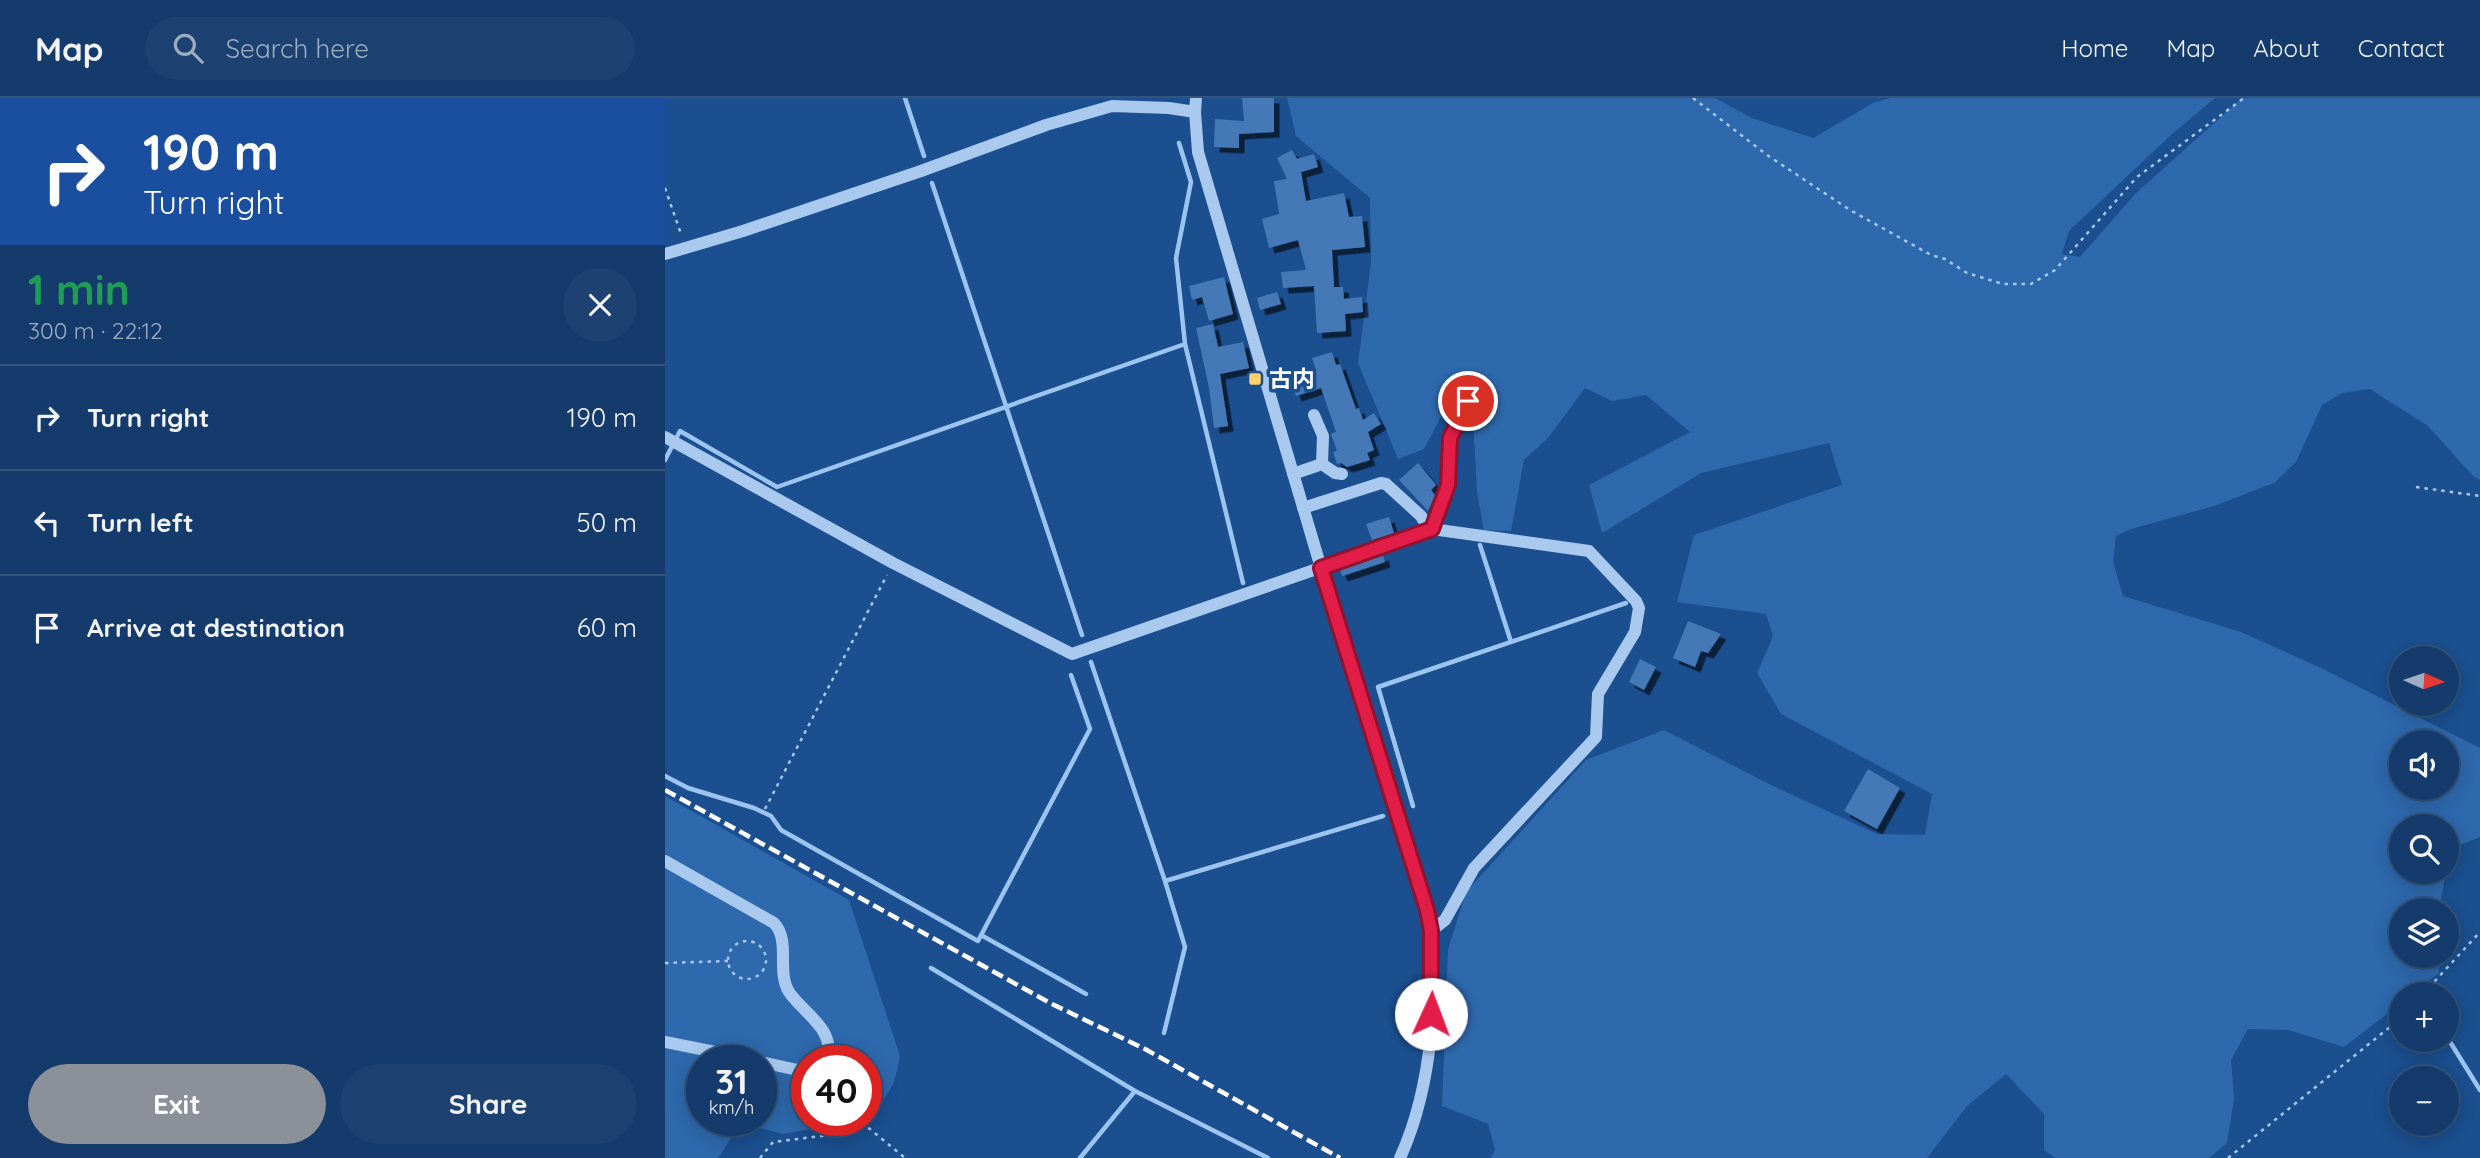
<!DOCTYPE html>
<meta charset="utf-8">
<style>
body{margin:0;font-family:Quicksand,"Noto Sans JP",sans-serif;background:#1d4271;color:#f1f3f6;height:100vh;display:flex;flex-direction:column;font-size:26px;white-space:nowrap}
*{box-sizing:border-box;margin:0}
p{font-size:23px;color:#9dadc1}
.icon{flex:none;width:38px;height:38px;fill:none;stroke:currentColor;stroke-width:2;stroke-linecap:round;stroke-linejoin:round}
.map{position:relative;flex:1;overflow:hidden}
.details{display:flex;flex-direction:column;background:#143b6b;width:665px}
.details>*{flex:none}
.top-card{background:#1a4fa0;color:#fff;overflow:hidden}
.needle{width:46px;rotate:93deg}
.tools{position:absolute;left:1724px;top:548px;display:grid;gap:14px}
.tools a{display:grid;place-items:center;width:70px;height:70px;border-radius:50%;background:#143b6b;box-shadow:0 4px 18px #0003,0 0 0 2px #33557e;font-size:35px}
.speed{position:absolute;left:21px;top:947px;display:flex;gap:14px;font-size:35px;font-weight:700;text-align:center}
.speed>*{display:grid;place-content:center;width:91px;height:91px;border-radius:50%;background:#143b6b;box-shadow:0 4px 18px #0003,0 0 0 2px #33557e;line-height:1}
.speed small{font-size:18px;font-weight:400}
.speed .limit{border:10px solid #d22;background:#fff;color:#111}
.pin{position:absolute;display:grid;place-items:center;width:60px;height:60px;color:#fff;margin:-30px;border:4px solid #fff;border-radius:50%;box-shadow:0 2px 7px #0007}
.me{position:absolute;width:77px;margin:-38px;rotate:2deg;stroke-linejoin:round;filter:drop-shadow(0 0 5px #0008)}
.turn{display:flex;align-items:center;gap:24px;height:147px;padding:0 28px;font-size:32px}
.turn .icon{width:91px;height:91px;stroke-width:2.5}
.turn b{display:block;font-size:49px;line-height:60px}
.round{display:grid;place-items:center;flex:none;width:74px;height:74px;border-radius:37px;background:#1d4271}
.headline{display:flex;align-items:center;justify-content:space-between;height:119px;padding:0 28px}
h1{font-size:42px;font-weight:700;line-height:52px;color:#1e9e55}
.action{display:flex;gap:14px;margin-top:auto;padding:14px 28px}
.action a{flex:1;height:80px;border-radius:42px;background:#8c9099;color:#fff;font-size:28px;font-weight:700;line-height:80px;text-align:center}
.action a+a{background:#1d4271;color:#f1f3f6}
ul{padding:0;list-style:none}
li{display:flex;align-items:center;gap:21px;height:105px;padding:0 28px;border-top:2px solid #33557e}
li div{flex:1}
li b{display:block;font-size:26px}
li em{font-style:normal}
header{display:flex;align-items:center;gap:42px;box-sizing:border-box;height:98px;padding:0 35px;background:#143b6b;border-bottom:2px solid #33557e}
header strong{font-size:33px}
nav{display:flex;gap:38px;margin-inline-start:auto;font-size:24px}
.search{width:490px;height:63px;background:#1d4271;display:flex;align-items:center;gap:18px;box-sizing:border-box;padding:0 24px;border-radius:38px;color:#9dadc1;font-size:26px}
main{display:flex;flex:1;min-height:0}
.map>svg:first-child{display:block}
.green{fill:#2e69ad;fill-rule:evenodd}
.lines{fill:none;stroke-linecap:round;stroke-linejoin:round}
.stream{stroke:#9cc4f0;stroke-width:4.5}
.building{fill:#4478b7;filter:url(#shadow)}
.path{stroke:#a9c9ee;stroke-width:2.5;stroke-dasharray:3.5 5;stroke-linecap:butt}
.minor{stroke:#a9c9ee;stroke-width:12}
.rail{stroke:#fff;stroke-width:4.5;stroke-dasharray:12 5;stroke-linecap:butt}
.route-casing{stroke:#92132f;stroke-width:18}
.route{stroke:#e11d48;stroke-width:12}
.poi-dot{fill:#ffd166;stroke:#1b4f8f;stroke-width:2.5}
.labels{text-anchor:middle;stroke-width:7;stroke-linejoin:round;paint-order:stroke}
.poi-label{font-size:23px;font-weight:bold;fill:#fff;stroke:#1b4f8f;text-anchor:start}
</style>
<header>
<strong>Map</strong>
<div class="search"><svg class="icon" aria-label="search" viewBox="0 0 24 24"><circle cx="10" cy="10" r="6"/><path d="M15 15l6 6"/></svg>Search here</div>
<nav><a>Home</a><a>Map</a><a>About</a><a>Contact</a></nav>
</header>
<main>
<section class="details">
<div class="top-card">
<div class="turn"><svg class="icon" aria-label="right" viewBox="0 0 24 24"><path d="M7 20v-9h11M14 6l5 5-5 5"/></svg><div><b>190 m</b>Turn right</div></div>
</div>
<div class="headline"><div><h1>1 min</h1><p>300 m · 22:12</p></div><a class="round"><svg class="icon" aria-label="close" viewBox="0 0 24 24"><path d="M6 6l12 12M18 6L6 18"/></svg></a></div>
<ul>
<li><svg class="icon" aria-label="right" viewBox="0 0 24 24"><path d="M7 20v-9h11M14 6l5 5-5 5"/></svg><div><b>Turn right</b></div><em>190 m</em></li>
<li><svg class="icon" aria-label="left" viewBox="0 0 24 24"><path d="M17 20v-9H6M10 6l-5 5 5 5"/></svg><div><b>Turn left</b></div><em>50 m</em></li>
<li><svg class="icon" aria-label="arrive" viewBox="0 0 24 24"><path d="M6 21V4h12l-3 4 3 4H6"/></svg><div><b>Arrive at destination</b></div><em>60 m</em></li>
</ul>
<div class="action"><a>Exit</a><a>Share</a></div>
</section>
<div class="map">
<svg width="1815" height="1060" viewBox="0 0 1815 1060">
<defs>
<filter id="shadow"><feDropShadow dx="5.5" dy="5.5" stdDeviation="0" flood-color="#0009"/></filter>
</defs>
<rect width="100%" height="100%" fill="#1b4f8f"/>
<!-- green -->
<path class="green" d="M622,0H1050L1087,20L1148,40L1208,5L1225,0H1550L1506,37L1404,133L1397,156L1415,159L1471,95L1577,0H1815V382L1808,378L1763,328L1705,291L1677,295L1657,307L1631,364L1609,385L1549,408L1466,431L1451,438L1448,463L1458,498L1576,534L1656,570L1815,650V739L1785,751L1782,771V728H1736V774H1781L1774,812H1736V858H1773L1774,875L1747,896H1736V905L1679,949L1623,932L1583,931L1566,962L1569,1001L1562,1045L1544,1060H1390L1379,1052V1016L1341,976L1302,1008L1262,1060H826L830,1052L823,1026L777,1008L783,852L801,794L921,662L999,632L1106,687L1212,736L1260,737L1267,696L1116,616L1092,575L1108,538L1101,516L1012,504L1029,437L1177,387L1164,345L1036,375L937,435L924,387L1025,334L981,297L947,303L920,290L883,340L859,362L846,433L819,432L812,394L807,302L789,294L759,351L733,361L693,265L706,165L705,100L631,38ZM1736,644H1782V690H1736Z
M0,698L184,802L235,958C229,989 225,998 201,1018V962H142V1022H196L118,1036L76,1025L53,1060H0ZM37,962H96V1022H37Z"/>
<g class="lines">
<!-- stream -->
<path class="stream" d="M240,0L259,58
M514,45L526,84L511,160L520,246L578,485
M267,85L417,537
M0,362L15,333L112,389L520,246
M815,447L846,544
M426,564L500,783L520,849L499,935
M0,678L23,690L89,710L106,718L116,732L313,843L425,631L406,577
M748,708L713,589L961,505
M500,783L718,718
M316,837L421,896
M266,870L470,993L603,1060
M1782,939L1815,992
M415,1060L470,993"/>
</g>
<!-- building -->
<path class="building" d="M577,0H609V34L574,36V50L549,49L550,21L579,23Z
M627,52L632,61L649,56L653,69L636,74L641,103L679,95L684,119L697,118L700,149L667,152L669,189H678L679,201L697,199L698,214L680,216L681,233L652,235L649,188L618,190L616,174L641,172L633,142L604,150L597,121L614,116L609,83L622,81L612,60Z
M559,179L568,216L544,223L537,199L527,202L524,188Z
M612,194L616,206L595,212L592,200Z
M548,226L553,249L578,244L584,270L555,276L563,328L549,330L544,290L531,230Z
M667,254L671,267L675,266L691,311L694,310L698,322L709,315L716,326L703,334L709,352L702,355L705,362L682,369L676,365L672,366L668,354L672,353L666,336L671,334L656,290L631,298L626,284L647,277L646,274L651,272L647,260Z
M753,365L771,387L766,392L770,397L763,413L734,382Z
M724,419L729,435L707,442L701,426Z
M718,457L720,464L677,478L675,472Z
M1023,523L1056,536L1043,555L1036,553L1030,569L1008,560Z
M975,561L991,569L979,592L964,584Z
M1203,671L1235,690L1212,731L1179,713Z"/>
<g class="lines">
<!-- path -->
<path class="path" d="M1028,0L1102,57L1185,112L1266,157L1280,161L1302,175L1338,186H1366L1390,172L1472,79L1579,0
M0,90L16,136
M1751,389L1815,398
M100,711L222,477
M63 862a19 19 0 1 1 38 0a19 19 0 1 1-38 0Z
M0,865L63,863
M1758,896L1815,834
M95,1060L108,1044L181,1035L200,1027L240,1060
M1563,1060L1736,920"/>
<!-- minor -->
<path class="minor" d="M531,0L530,14L533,54L656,470L762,812C776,888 767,990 735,1060
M0,156L78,133L256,73L381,27L447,8L504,10L530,14
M0,339L228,465L407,556L767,431L924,453L971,503L974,510L970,534L933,596L931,639L809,770L780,822L766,833
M657,366L670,375L677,376
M628,376L657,366L658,338L649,317
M638,410L716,385L721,386L756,418L764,432
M767,431L783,387L785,340L811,285
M0,763L109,825C126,843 111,873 124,894C138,915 173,933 161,962
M0,944L90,962
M96,964L142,974"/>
<!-- rail -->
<path class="rail" d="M0,692L387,906L480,951L675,1060"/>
</g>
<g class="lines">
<defs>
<path id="route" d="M766,916V833L762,812L656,470L767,431L783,387L785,340L803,303"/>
</defs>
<!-- route casing -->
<use href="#route" class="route-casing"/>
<!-- route -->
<use href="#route" class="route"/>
</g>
<!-- markers -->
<rect class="poi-dot" x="583" y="274" width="14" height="14" rx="3.5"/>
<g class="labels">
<!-- poi labels -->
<g class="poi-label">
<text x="604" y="289">古内</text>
</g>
</g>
</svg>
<div class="tools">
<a><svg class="needle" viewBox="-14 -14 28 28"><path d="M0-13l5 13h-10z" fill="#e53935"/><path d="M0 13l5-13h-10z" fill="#9dadc1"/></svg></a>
<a><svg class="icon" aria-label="sound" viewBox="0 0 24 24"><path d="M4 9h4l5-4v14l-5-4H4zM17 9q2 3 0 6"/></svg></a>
<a><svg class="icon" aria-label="search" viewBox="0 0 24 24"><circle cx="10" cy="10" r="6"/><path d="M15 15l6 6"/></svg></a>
<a><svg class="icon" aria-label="layers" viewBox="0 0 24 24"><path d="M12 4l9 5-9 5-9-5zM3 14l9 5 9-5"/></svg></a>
<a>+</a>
<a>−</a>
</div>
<div class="speed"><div>31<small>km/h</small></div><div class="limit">40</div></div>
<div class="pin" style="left:803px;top:303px;background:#d93025"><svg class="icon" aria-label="arrive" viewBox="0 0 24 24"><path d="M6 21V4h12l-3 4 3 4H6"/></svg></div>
<svg class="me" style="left:766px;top:916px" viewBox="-20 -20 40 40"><circle r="19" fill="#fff"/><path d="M0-13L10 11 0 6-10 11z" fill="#e11d48"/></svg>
</div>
</main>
